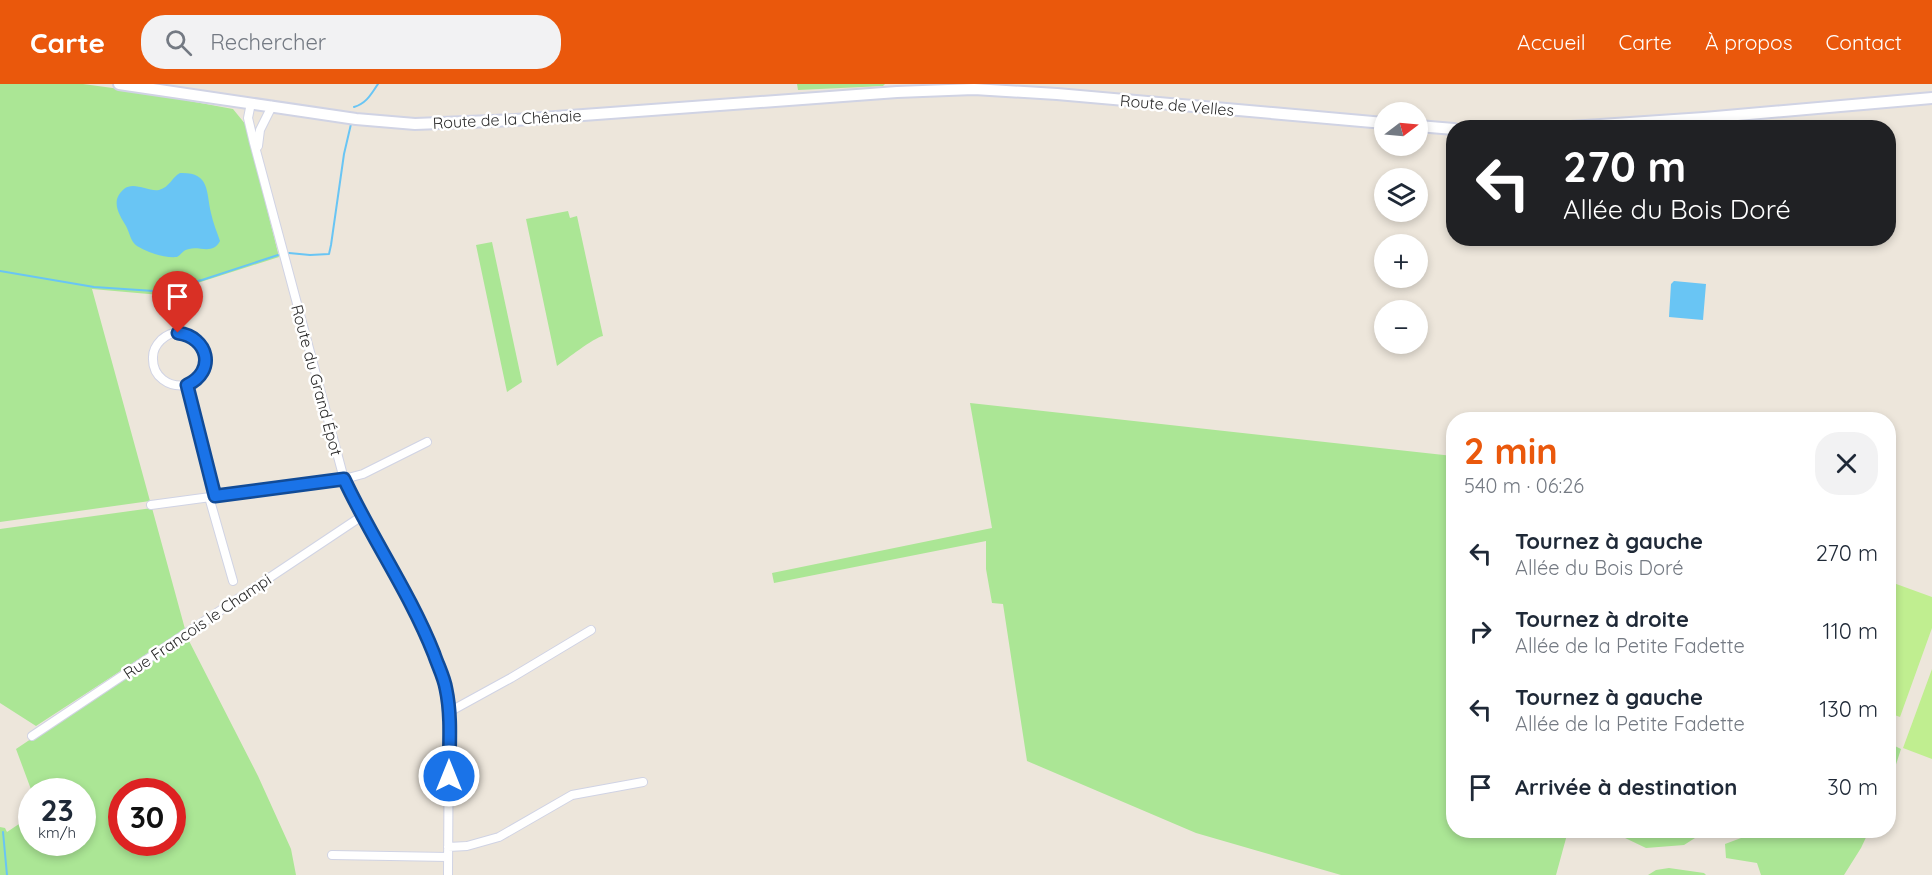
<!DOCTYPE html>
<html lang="fr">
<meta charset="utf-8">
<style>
body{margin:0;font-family:Quicksand,sans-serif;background:#f2f2f3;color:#1f2937;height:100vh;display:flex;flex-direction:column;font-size:22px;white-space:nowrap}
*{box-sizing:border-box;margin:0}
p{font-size:20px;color:#747a83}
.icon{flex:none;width:33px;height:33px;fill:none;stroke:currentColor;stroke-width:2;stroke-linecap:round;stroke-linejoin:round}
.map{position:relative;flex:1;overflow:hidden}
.panel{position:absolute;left:1446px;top:328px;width:450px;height:426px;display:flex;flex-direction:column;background:#fff;border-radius:24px;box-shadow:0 3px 9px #0003}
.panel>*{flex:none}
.banner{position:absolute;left:1446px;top:36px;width:450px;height:126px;border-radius:24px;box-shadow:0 3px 9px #0003;background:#202124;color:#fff;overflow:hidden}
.needle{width:39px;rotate:74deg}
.tools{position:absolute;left:1374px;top:18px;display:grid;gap:12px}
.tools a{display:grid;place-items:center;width:54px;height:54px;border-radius:50%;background:#fff;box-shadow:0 3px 9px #0003;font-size:30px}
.speed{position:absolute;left:18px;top:694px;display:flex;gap:12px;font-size:30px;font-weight:700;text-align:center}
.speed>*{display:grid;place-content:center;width:78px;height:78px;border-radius:50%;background:#fff;box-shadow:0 3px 9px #0003;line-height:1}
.speed small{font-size:15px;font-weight:400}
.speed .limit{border:9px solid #d22;background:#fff;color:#111}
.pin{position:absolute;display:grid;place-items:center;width:51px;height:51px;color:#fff;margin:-62px -26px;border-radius:50% 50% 50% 0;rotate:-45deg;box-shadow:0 0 6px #0007}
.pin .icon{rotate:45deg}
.me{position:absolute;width:66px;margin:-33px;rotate:0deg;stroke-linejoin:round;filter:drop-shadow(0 0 4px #0008)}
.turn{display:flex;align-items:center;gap:21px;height:126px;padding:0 18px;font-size:27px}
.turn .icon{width:78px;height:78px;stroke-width:2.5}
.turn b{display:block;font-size:42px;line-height:51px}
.round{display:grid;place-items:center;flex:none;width:63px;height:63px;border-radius:24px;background:#f2f2f3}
.headline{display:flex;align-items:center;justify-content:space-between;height:102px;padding:0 18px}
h1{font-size:36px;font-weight:800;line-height:45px;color:#ea580c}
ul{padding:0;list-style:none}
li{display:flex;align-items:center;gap:18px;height:78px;padding:0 18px}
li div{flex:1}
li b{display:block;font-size:22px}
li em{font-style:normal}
header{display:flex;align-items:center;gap:36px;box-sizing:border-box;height:84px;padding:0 30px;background:#ea580c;color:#fff}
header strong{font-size:28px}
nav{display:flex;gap:33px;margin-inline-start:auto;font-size:21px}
.search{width:420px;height:54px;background:#f2f2f3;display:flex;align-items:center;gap:15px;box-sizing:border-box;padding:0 21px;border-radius:24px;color:#747a83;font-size:22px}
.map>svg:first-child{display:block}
.green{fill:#abe695;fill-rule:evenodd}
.pitch{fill:#c0ee90}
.water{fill:#69c5f4}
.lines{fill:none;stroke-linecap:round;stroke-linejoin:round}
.stream{stroke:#69c5f4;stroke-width:2}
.minor-casing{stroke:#d0d3e4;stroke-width:10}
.secondary-casing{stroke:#d0d3e4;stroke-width:14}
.minor{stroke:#fff;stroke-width:8}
.secondary{stroke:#fff;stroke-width:10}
.route-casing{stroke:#114b97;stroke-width:15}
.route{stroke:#1a73e8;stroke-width:10}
.labels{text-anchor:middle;stroke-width:5;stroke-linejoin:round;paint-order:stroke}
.street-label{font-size:16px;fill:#2a2a2a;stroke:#fff}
</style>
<header>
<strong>Carte</strong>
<div class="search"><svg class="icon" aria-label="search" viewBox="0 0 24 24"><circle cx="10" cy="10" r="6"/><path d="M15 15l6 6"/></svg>Rechercher</div>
<nav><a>Accueil</a><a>Carte</a><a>À propos</a><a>Contact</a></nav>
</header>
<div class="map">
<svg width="1932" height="791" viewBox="0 0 1932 791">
<rect width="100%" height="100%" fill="#ede6db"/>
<!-- green -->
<path class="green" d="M0,0H83L135,7L233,25L246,41L279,173L160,211L92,205L150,417L0,438Z
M797,0H885L883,2L798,6Z
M568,127L570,134L577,132L603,252C593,254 567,275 557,282L526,135Z
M492,158L522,298L507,308L476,161Z
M970,319L1453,372L1454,747H1568L1556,791H1341L1196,749L1027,677L1003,520L992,519L986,485V457L774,499L772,489L992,444Z
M152,424L185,545L36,642L0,619V445Z
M186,551L258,692L291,765L296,791H0V743L5,744L7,748L31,732L32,759H82V708H32L16,665ZM122,708H172V759H122Z
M1889,659L1901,665L1889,702L1888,660Z
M1624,747H1706L1684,761L1646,764L1623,753Z
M1755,747H1869L1861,764L1844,791H1761L1757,779L1726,774L1725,760L1741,754H1755Z
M1669,784L1704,789L1706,791H1648L1656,786Z"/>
<!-- pitch -->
<path class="pitch" d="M1888,497L1932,513V544L1900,633L1889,629Z
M1932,585V675L1903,664Z"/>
<!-- water -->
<path class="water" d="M180,89C210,88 206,107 211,129C213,139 217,148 220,157C213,171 200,162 189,165C183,166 182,170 177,173C163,174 149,169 137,162C130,157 130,149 126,142C119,130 110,117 124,105C134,97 148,108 159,106C170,103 172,93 180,89Z
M1674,197L1706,200L1703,236L1669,233L1671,200Z"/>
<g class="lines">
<!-- stream -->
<path class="stream" d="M354,23C367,19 371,10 378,0
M289,169L310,171L329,170L331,161L344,70L351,40
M0,187L94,203L154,207L202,196L278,171
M3,748L7,791"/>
<defs>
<path id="minor" d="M251,19L248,34L254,59L344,395C372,455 411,509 434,571C441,590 448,607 449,628L448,791
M258,62L260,46L272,22
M187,301C169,304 152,293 153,273C153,267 156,261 161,256C190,229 228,282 187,301L215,412
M209,413L233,497
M151,421L344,395L363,390L427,358
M449,628L511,594L591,546
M32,652L362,432
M448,763L467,762L499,753L572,711L643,698
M332,771L448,773"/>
<path id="secondary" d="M119,0L356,35L415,40L515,36L897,8L974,5L1057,10L1384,39
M1418,42L1454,45
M1556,44L1704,34L1932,14"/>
</defs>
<!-- minor casing -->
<use href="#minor" class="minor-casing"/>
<!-- secondary casing -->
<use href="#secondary" class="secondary-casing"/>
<!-- minor -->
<use href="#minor" class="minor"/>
<!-- secondary -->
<use href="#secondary" class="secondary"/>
</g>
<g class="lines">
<defs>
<path id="route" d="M178,249C208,253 217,287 187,301L215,412L344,395C372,455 410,509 434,570C438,582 444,593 446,605C452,633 449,664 449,692"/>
</defs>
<!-- route casing -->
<use href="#route" class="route-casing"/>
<!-- route -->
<use href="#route" class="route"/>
</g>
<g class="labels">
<!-- street labels -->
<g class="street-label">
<text transform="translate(1177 21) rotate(5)" y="6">Route de Velles</text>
<text transform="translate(507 35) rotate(-3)" y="6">Route de la Chênaie</text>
<text transform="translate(317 296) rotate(75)" y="6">Route du Grand Épot</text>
<text transform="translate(197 542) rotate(-34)" y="6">Rue Francois le Champi</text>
</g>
</g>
</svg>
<div class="tools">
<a><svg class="needle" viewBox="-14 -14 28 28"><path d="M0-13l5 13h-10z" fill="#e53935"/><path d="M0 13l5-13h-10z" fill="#747a83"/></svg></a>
<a><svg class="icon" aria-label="layers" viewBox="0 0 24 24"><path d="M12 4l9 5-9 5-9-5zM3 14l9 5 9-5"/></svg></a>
<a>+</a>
<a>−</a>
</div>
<div class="speed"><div>23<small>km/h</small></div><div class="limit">30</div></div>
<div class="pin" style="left:178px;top:249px;background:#d93025"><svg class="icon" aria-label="arrive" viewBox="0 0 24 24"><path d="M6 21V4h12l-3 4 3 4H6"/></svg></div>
<svg class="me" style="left:449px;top:692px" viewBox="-20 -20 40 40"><circle r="17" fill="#1a73e8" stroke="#fff" stroke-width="3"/><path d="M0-11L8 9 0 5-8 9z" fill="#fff"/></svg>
<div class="banner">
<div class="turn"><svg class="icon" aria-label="left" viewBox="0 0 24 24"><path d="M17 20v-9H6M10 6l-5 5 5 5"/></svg><div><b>270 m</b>Allée du Bois Doré</div></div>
</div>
<section class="panel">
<div class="headline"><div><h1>2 min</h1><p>540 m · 06:26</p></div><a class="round"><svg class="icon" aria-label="close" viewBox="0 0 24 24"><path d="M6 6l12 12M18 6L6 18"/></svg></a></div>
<ul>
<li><svg class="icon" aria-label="left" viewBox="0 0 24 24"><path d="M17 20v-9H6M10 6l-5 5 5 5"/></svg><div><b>Tournez à gauche</b><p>Allée du Bois Doré</p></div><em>270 m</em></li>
<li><svg class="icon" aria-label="right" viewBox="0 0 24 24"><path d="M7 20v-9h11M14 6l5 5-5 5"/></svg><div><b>Tournez à droite</b><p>Allée de la Petite Fadette</p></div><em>110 m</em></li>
<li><svg class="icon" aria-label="left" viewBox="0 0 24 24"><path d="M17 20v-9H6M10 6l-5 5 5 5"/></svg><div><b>Tournez à gauche</b><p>Allée de la Petite Fadette</p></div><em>130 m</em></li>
<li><svg class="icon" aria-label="arrive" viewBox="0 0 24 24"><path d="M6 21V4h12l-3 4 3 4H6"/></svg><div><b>Arrivée à destination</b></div><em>30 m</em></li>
</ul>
</section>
</div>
